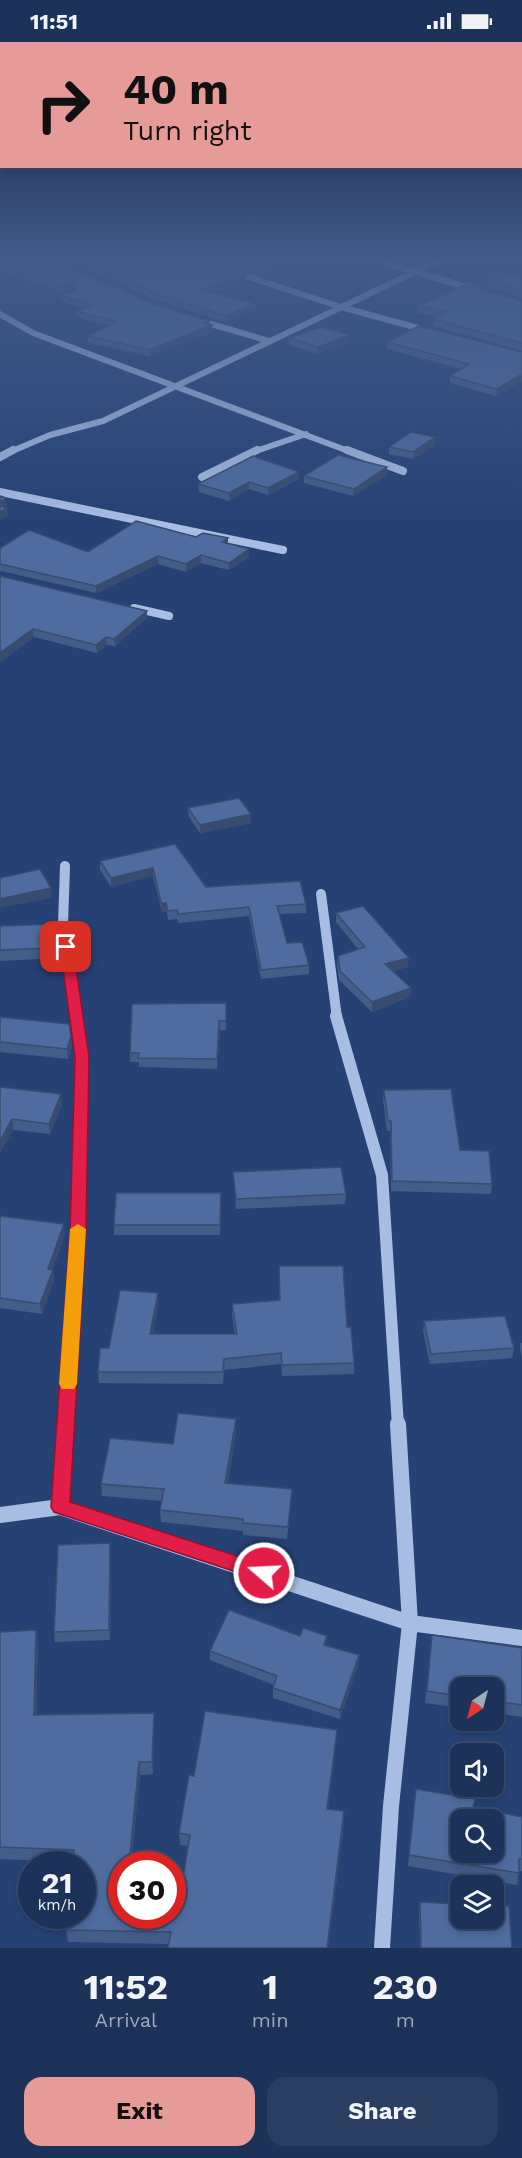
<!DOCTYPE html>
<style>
body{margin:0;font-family:"Work Sans",sans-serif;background:#293e61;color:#f1f3f6;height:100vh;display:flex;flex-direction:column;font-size:22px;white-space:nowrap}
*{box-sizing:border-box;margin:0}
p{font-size:20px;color:#a0aaba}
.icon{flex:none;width:33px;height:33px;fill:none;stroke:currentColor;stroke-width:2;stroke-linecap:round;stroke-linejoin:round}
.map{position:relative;height:1906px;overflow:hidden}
.sheet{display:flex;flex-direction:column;background:#1c3258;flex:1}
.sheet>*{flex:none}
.hud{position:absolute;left:0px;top:0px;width:522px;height:126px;box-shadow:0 3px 9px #0003,0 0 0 2px #3a4d6e;background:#e69b98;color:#111;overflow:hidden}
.needle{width:39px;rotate:216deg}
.buttons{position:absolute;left:450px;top:1635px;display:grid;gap:12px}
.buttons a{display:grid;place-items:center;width:54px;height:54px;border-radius:12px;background:#1c3258;box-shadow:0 3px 9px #0003,0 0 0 2px #3a4d6e;font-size:30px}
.speed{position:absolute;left:18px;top:1809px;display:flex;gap:12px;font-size:30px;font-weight:700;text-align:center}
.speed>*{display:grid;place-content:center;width:78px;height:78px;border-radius:50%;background:#1c3258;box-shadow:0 3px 9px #0003,0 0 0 2px #3a4d6e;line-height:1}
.speed small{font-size:15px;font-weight:400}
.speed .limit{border:9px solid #d22;background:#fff;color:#111}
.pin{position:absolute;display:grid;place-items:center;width:51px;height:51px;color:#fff;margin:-26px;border-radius:12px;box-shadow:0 3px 9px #0006}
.me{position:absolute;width:66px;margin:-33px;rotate:289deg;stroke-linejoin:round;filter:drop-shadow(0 0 4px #0008)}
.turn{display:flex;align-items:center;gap:21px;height:126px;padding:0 24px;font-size:27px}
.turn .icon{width:78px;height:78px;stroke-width:2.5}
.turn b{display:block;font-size:42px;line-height:51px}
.eta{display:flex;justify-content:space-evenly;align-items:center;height:102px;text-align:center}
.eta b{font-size:36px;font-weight:700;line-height:42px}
.cta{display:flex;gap:12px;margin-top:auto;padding:12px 24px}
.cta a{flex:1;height:69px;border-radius:18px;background:#e69b98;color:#111;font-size:24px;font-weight:700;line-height:69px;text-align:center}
.cta a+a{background:#293e61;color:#f1f3f6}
.status{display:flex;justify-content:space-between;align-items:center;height:42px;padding:0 30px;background:#1c3258;direction:ltr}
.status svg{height:16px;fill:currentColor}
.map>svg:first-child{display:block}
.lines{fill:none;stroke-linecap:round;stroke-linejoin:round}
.minor-far4{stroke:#a7bde2;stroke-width:6}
.minor-far3{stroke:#a7bde2;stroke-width:8}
.minor-far2{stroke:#a7bde2;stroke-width:10}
.minor-far1{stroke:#a7bde2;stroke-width:12}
.minor{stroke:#a7bde2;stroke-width:16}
.wall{fill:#435d89}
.shaded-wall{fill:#374c6f}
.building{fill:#4e6c9f;stroke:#374c6f;stroke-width:1.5;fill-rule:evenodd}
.route{fill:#e11d48;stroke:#92132f;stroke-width:1.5}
.slow{fill:#f59e0b}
</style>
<div class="status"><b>11:51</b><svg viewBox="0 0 49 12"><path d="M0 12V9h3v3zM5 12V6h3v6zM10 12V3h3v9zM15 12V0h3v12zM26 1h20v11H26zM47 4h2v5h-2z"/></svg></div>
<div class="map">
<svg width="522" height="1906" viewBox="0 0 522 1906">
<rect width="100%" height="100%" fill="#264275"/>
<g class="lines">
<!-- minor-far4 -->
<path class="minor-far4" d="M365,215L477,248
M234,230L341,265L429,289
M0,272L33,291L351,410
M201,279L269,299
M10,410L50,393L103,379L446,215
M253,410L306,392"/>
<!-- minor-far3 -->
<path class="minor-far3" d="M347,408L403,429
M0,415L13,408
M202,435L257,408
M0,450L283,508
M134,566L169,574"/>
<!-- minor-far2 -->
<path class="minor-far2" d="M65,824L63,883L76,976
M321,852L337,976"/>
<!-- minor-far1 -->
<path class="minor-far1" d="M336,974L382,1133L398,1384
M65,1384L78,1189L82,1015L76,974"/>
<!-- minor -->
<path class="minor" d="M60,1465L65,1382
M0,1473L60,1465L410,1581L522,1596
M382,1906L391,1764L410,1581L398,1382"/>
</g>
<!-- wall -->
<path class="wall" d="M58,215H196L246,238L212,250L257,268L225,280L157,258Z
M212,215H311L262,233Z
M0,216L153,262L212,283V290L150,314L88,301V294L109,284L77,275L76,269L84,266L61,259L60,253L76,248L75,246L61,249L0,229Z
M522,235V256L479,243V236Z
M522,259V309L433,284V277L437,275L418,271V264Z
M350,293V300L318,312L289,303V296Z
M387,300L522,310V339L496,354L450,341V334L461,327L387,307Z
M435,395V403L413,417L389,412V405Z
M387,425V433L353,454L304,441V434Z
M299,437L268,453L249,447L229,459L199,450L198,442Z
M196,495L249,507V515L229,528L201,521L186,530L158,522L96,551L1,529L0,530V506L88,510Z
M0,534L147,569V576L115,604L107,603L97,611L34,595L0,620Z
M188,766L251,781L200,791L189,775Z
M175,802L206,845L306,862V871L279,872L287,901L309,923V932L261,937L249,874L179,881L177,877L168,878L167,870H162L153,834L111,845L100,828V819Z
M336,871L408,925L392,929L411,946L410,955L372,970L339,938L337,923L338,914L358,907L336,880Z
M56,882L57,892L56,916L0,919V884Z
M226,961V988H220L217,1027L139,1025V1020H130V1011Z
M0,975L72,1005L68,1017L0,1010Z
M0,1045L62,1063L50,1092L13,1088Z
M384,1048L460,1108L492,1142L491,1152L391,1149L390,1089H387L383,1057Z
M233,1130L346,1152L345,1162L236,1167Z
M221,1151L220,1193H114V1183Z
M0,1174L65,1193L52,1228H53L54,1239L42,1272L0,1266Z
M279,1224L347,1285L354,1321V1332L282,1334L281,1322L224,1328L223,1342L99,1341L98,1330L109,1306L158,1251V1263L153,1292H235L232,1273V1262L279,1258Z
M424,1279L514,1306L512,1316L430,1322L423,1289Z
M520,1301H522V1316L520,1306Z
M236,1389L228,1441L291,1460L287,1497L243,1493V1489L161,1480L160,1468L162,1459L102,1454L101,1442L173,1402Z
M110,1501L111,1511L110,1598L55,1600L54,1590Z
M36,1588L38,1600L36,1673L154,1684L153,1732L140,1733L131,1822H122V1874L184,1830L188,1804L180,1803L179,1791L194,1734L336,1701L328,1767L344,1769V1781L328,1906H168L169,1902L68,1900L66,1888L73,1820L0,1817V1590Z
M432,1593L522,1606V1675L494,1671V1646H460V1666L425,1661Z
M327,1603L359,1613L358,1623L340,1677L273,1656V1646L274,1643L210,1618V1609Z
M416,1747L473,1765L522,1775V1829H519L517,1843L408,1824Z
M420,1860L512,1906H420L419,1870Z"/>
<!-- shaded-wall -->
<path class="shaded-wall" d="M295,215H311L262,233V227Z
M246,233V238L202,253V248Z
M75,240V246L61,249V243Z
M257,262V268L225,280V274Z
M209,279V284L212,283V290L150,314L149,308Z
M350,293V300L318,312V305Z
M522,332V339L496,354L497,347Z
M435,395V403L413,417V410Z
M387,425V433L353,454L354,447Z
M299,430V437L268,453V446Z
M249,440V447L229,459V451Z
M6,456L7,463L0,467V460Z
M7,466L8,474L0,478V470Z
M228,496V503L222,500Z
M249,507V515L229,528V521Z
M201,513V521L186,530V522Z
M158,514V522L96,551V544Z
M147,569V576L115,604L114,597Z
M33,587L34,595L0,620V611Z
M106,595L107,603L97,611L96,603Z
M251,772V781L200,791V783Z
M153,826V834L111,845V836Z
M51,846V856L0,866V857Z
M161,861H166L167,870H162Z
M56,882L57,892L56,916L55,906Z
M409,916L408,925L384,932L385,922Z
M411,946L410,955L372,970V960Z
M219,979L220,988L217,1027V1017Z
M71,994L72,1005L68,1017L67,1007Z
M61,1052L62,1063L50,1092L49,1082Z
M12,1077L13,1088L0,1112V1099Z
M64,1182L65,1193L49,1238L48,1227Z
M53,1228L54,1239L42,1272L40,1262Z
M158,1251V1263L151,1303L150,1292Z
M236,1377V1389L226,1453L225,1441Z
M110,1501L111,1511L110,1598L109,1588Z
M36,1588L38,1600L36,1685L34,1673Z
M359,1613L358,1623L340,1677V1668Z
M154,1671V1684L153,1732L152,1720Z
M337,1688L336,1701L326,1779L327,1767Z
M139,1720L140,1733L131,1822H129Z
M344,1769V1781L328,1906H327Z"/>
<!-- building -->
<path class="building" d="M4,215H46L153,262L209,279L205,281L212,283L149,308L88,294L117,280L76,269L93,263L60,253L77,248L75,240L61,243L0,223V216Z
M71,215H196L246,233L202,248L257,262L225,274L157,252Z
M228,215H295L262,227Z
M496,229L522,235V249L479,236Z
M465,243L522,259V301L433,277L446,270L418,264Z
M419,284L522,310V332L497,347L450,334L469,322L387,300Z
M321,285L350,293L318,305L289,296Z
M411,390L435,395L413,410L389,405Z
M338,413L387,425L354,447L304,434Z
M253,414L299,430L268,446L249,440L229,451L198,442Z
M0,454L6,456L0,460Z
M0,464L7,466L0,470Z
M136,479L196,495L203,491L228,496L222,500L249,507L229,521L201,513L186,522L158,514L96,544L0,522V506L29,488L88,510Z
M0,534L147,569L114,597L106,595L96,603L33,587L0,611Z
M239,756L251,772L200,783L188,766Z
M175,802L206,845L300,839L306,862L277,864L287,901L302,900L309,923L261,928L249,865L178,872L177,868L168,869L166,861H161L153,826L111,836L100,819Z
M40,827L51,846L0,857V836Z
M363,864L409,916L385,922L411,946L372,960L340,929L338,914L365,905L336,871Z
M56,882L55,906L0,908V884Z
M226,961V979H219L217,1017L138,1016L139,1011H130L132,962Z
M0,975L69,982L71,994L67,1007L0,1000Z
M0,1045L61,1052L49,1082L12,1077L0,1099Z
M451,1047L460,1108L489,1109L492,1142L392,1139L391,1079H388L384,1048Z
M341,1125L346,1152L236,1157L233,1130Z
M116,1151H221L220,1183H114Z
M0,1174L64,1182L48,1227L53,1228L40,1262L0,1256Z
M279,1224H343L347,1285H351L354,1321L282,1323L281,1311L224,1317L223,1330H98L100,1306H109L120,1248L158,1251L150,1292H237L232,1262L280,1258Z
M505,1274L514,1306L431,1312L424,1279Z
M178,1371L236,1377L225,1441L292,1447L288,1485L243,1481V1477L160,1468L164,1447L101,1442L110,1396L173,1402Z
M110,1501L109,1588L54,1590L58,1503Z
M229,1568L300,1594L303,1586L327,1594L324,1603L359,1613L340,1668L273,1646L277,1634L210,1609Z
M36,1588L34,1673L154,1671L152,1720H139L129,1822H122V1874H172V1830H184L190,1793L179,1791L189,1733L194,1734L205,1669L337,1688L327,1767L344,1769L327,1906H168L171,1890L66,1888L68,1874H82V1822H72L74,1808L0,1805V1590Z
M432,1593L522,1606V1663L494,1659V1646H460V1654L427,1649Z
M416,1747L475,1757L473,1765L522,1775V1817H519V1831L409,1813ZM460,1778H494V1810H460Z
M420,1860L460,1862V1876H494V1863L509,1864L512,1906H421Z"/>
<!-- sky -->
<linearGradient id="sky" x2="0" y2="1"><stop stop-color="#152440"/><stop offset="0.45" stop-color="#415a89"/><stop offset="1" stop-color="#415a89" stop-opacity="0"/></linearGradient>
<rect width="522" height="482" fill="url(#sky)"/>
<!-- route -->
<path class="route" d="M66,901L73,905L89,1015L86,1189L70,1460L271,1525L273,1531L271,1537L264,1539L54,1470L51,1465L70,1189L75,1015L60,905Z"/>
<!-- slow -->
<path class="slow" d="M78,1182L86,1187L77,1342L74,1347H62L59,1342L70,1187Z"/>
</svg>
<div class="buttons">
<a><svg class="needle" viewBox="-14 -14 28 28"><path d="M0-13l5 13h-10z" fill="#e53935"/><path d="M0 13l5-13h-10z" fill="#a0aaba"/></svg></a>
<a><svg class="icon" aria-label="sound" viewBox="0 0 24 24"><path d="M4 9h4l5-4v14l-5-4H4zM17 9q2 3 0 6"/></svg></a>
<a><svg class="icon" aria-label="search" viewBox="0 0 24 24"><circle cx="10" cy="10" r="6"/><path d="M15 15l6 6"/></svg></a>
<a><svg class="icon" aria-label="layers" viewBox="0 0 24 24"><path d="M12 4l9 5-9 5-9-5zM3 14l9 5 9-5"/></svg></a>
</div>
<div class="speed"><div>21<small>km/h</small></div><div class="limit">30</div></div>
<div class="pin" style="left:66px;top:905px;background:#d93025"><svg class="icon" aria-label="arrive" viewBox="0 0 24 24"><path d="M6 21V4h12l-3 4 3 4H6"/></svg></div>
<svg class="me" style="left:264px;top:1531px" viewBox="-20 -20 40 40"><circle r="17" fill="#e11d48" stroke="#fff" stroke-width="3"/><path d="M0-11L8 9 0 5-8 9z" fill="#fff"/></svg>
<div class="hud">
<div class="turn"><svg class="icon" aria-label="right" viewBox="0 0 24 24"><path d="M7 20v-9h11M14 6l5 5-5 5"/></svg><div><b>40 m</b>Turn right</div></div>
</div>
</div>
<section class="sheet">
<div class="eta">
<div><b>11:52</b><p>Arrival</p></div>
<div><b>1</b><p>min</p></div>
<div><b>230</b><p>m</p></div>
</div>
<div class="cta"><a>Exit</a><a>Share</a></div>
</section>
